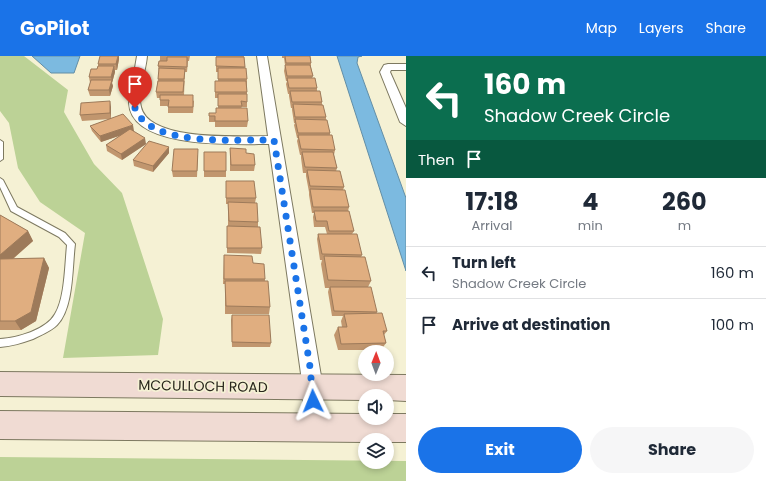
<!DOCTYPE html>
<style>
body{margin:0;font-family:Poppins,sans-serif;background:#f6f6f7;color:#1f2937;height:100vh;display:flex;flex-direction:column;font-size:15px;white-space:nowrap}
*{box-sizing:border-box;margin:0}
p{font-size:13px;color:#747a83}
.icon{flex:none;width:22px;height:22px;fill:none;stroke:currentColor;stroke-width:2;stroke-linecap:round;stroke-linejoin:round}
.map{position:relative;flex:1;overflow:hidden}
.side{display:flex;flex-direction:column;background:#fff;width:360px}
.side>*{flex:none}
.top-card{background:#0b6e4f;color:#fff;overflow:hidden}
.needle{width:26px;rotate:1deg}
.controls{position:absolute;left:358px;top:289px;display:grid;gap:8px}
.controls a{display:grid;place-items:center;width:36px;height:36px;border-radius:50%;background:#fff;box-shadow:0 2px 6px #0003;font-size:20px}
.pin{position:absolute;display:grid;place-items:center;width:34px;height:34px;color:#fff;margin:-41px -17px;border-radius:50% 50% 50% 0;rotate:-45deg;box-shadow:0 0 4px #0007}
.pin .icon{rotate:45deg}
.me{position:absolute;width:44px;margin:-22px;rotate:358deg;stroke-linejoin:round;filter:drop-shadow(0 0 3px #0008)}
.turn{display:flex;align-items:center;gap:14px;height:84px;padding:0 12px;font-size:18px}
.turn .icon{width:52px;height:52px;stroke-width:2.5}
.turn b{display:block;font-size:28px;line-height:34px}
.then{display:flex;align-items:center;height:38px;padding:0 12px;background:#0003;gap:8px;font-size:15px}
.eta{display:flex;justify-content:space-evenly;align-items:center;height:68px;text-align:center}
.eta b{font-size:24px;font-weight:700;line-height:28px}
.cta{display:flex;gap:8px;margin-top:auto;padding:8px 12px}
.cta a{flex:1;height:46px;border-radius:24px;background:#1a73e8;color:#fff;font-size:16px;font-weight:700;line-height:46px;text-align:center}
.cta a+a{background:#f6f6f7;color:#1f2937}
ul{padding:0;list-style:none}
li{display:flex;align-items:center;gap:12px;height:52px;padding:0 12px;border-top:1px solid #e0e1e3}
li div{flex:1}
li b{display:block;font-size:15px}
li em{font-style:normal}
header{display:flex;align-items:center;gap:24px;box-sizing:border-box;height:56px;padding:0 20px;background:#1a73e8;color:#fff}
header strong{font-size:19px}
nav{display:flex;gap:22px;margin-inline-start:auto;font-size:14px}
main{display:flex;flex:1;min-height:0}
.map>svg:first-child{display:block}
.green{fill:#bcd296}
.water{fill:#7cbae0;stroke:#638ea5}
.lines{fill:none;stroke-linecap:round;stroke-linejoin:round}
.lane-casing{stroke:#7d7960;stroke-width:2}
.street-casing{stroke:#7d7960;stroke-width:2}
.secondary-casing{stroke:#7d7960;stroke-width:2}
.lane{fill:#fff;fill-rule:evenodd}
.street{fill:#fff;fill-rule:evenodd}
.secondary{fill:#f0dbd3;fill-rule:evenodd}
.wall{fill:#c1966e}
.shaded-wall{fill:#9d7a5a}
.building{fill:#e0ae80;stroke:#9d7a5a}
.route{stroke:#1a73e8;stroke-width:7;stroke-dasharray:0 12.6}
.labels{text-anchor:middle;stroke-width:3.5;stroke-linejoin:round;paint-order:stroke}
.street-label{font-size:14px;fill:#28261c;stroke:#f5f1d4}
</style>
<header>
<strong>GoPilot</strong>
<nav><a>Map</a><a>Layers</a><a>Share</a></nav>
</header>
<main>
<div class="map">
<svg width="406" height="425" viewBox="0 0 406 425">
<rect width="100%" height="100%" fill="#f5f1d4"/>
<!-- green -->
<path class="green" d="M0,0H24L68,34L64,56L94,108L122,137L163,263L158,299L63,302L85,177L40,146L18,112L9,67L0,55Z
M0,401L406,405V425H0Z"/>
<!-- water -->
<path class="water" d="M32,0H80L74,17H51Z
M337,0H362L358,1L357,7L406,142V215Z"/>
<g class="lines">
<defs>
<path id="lane" d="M0,84L3,86V103L0,105Z
M0,122L3,124L17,151L65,177L75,188C72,210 74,252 57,269C51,275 41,279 33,283C22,287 12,290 0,291V283C17,282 46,274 55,258C65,242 65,208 67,189L59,181L11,155L0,131Z"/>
<path id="street" d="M137,0H147C146,15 137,36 141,51C149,86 241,80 268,80L257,0H267L323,332V371L320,378L313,381L306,378L303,371V332L269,88C237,88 131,94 129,47Z
M388,8H406V14H391L390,16L406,52V70L400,66L380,16L384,9Z"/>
<path id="secondary" d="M0,316L406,319V345L387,344V340H365V344L0,340Z
M0,355L365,358V362H387V358H406V386H387V384H365V386L0,383Z"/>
</defs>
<!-- lane casing -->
<use href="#lane" class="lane-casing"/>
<!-- street casing -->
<use href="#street" class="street-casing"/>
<!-- secondary casing -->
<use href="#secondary" class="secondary-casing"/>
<!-- lane -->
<use href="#lane" class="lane"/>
<!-- street -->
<use href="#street" class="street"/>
<!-- secondary -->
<use href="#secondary" class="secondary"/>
</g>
<!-- wall -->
<path class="wall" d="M160,0H190L189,5H188L187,16H185L184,39L194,45L193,57H168V50H160V42H157L156,36L159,16L158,10L160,5Z
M216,0H244L245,12L247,23V51H242L241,52L248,65L247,71H215V66H209V57H216L218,52V42H215V25H218V16H216Z
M282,0H310L311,7V11L313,20L312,22L317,32V35L322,46V49L326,61V64L330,77V79L335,94L334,99L337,112L336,115L344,131L343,134L349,151L348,155L354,175L352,178L362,199L361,201L371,225L368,231L377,256L376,258L387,275L384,279L386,287L381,294H338L334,279L338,271H342L341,265L343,260H332L328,236L329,232H325L321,208L322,204H320L317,183L318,178H327L325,171H314L313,161L314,157H312L309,139V136L306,120V117H303L301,102V99H300L297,85L298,82H297L294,69L295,67H294L292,54V52H291L289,40V38H288L286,28L287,25H286L284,15L285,9L284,2H282Z
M119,3L117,14H115V16L112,27L113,30L110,40H90L88,34L90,27L89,21L97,13L98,10V8Z
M111,51V62L134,75H133L146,88L122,104L107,95L106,89L121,79L101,86L92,75L90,70L110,63L82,65L80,59Z
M169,91V97L153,116L134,110L133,104Z
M230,92L246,97L255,109L254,115H230Z
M204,96L226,115V121H204Z
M198,99L197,121H173L172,115Z
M226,125L256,142L255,147L258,166V171L262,192L261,198L227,197V170H228V148H226Z
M0,159L28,175L33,185L13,203L44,202L49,212L36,265L21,274H0Z
M224,199L253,207L265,223V225L270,251L269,258H225V228H223Z
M232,259L271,287L270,291H232L231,264Z"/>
<!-- shaded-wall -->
<path class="shaded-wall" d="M118,0H119V3L117,14L116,8Z
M114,10L115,16L112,27L113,30L110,40L109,34L112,25L111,21Z
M110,45L111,51V62L110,57Z
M133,69L134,75L101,86L100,80Z
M145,82L146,88L122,104L121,98Z
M169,91V97L153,116V110Z
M28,175L33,185L1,213L0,210V199Z
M44,202L49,212L36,265L21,274L15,265Z"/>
<!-- building -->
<path class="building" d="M100,0H118L116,8H98Z
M285,0H310L311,7H286Z
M167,1H187V11L158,10L159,5H167Z
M216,1H244L245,11L216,10Z
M285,9H310L313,20H287Z
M98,10H114L111,21H89L91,13H97Z
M159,12L185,13L184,23H158Z
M218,12H246L247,23H218Z
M287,22H315L317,32H289Z
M91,24H112L109,34H88Z
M158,25H184L183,36H156Z
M215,25H246L247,36H215Z
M290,35H320L322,46H292Z
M218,38H247V46L241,45L242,50H218Z
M160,39H193V51H168L169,44H160Z
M110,45V57L80,59L81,47Z
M293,48L323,49L326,61H295Z
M216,52H247L248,65H215V60H209V57H216Z
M123,58L133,69L100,80L90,70Z
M295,63L327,64L330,77H298Z
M130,73L145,82L121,98L106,89Z
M298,79H332L335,94L301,93Z
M149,85L169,91L153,110L133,104Z
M230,92L246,93V97L254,98L255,109H231Z
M174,93H198L197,115H172Z
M204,96H226V115H204Z
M302,96H333L337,112L305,111Z
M307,114L340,115L344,131L310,130Z
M226,125H254L256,142H226Z
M310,133L345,134L349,151H313Z
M228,146L257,147L258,166L229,165Z
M314,155H349L354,175H329L327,165H316Z
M0,159L28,175L0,199Z
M227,170L260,171L262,192H227Z
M318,178H357L362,199L322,198Z
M224,199L252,200L253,207L264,208L265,223H224Z
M324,200L365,201L371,225L328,224Z
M44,202L31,256L15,265H0V203Z
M225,225H268L270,251L226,250Z
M330,231H371L377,256L334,255Z
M382,257L387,275H383L386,287L341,288L338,271H347L344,258Z
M232,259H269L271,287L232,286Z"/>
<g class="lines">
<!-- route -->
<path class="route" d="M135,52C150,92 238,83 274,84L310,311L313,345"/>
</g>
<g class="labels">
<!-- street labels -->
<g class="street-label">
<text transform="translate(203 330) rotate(1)" y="5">MCCULLOCH ROAD</text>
</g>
</g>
</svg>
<div class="controls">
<a><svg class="needle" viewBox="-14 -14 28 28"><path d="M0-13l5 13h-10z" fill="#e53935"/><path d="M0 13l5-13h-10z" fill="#747a83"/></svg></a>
<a><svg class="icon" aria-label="sound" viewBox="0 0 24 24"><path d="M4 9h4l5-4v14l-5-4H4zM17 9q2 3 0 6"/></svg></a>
<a><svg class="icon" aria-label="layers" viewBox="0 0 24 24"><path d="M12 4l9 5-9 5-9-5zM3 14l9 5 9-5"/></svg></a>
</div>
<div class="pin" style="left:135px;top:52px;background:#d93025"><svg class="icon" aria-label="arrive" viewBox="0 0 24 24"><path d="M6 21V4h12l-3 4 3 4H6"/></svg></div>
<svg class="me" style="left:313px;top:345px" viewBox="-20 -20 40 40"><path d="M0-17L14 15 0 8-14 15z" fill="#1a73e8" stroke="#fff" stroke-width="4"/></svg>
</div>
<section class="side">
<div class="top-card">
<div class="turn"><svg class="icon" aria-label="left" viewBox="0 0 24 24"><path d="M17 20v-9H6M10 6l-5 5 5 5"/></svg><div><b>160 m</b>Shadow Creek Circle</div></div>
<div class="then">Then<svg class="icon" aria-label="arrive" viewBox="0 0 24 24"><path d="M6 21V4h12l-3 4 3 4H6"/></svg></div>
</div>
<div class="eta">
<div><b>17:18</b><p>Arrival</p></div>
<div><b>4</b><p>min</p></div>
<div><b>260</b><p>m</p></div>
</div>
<ul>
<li><svg class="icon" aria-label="left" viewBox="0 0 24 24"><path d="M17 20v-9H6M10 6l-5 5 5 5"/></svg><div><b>Turn left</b><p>Shadow Creek Circle</p></div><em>160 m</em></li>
<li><svg class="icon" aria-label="arrive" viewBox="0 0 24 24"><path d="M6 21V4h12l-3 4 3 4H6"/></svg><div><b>Arrive at destination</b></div><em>100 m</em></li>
</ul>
<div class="cta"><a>Exit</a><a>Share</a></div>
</section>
</main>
